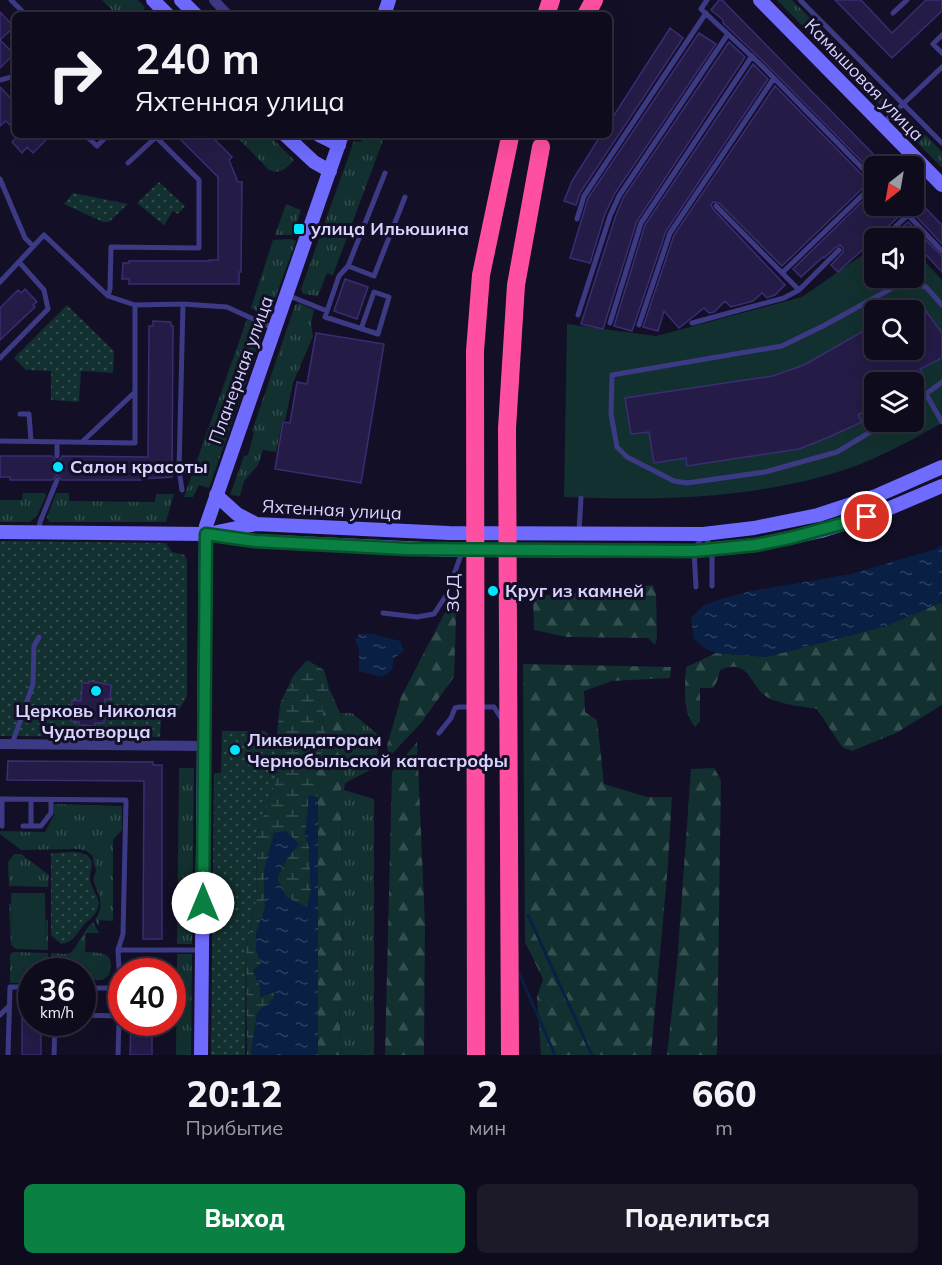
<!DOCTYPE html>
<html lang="ru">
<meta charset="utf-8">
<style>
body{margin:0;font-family:Mulish,sans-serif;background:#1c1929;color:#f1f3f6;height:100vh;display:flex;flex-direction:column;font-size:22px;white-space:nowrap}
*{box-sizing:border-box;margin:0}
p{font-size:20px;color:#9b9ba3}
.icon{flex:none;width:33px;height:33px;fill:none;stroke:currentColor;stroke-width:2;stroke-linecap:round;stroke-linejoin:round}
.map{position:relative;height:1055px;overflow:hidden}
.details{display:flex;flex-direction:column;background:#0e0b1c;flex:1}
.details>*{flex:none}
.guide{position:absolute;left:12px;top:12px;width:600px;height:126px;border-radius:9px;box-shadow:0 6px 24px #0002,0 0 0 2px #2e2b3b;background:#0e0b1c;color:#f1f3f6;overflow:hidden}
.needle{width:39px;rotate:211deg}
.buttons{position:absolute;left:864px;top:156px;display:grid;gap:12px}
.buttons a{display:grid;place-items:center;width:60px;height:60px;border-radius:9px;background:#0e0b1c;box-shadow:0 6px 24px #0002,0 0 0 2px #2e2b3b;font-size:30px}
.speed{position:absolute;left:18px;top:958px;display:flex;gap:12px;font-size:30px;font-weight:700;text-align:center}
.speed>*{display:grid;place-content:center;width:78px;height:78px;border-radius:50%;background:#0e0b1c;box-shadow:0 6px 24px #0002,0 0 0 2px #2e2b3b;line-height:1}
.speed small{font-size:15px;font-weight:400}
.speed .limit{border:9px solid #d22;background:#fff;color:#111}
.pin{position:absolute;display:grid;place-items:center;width:51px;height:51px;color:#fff;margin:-26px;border:3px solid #fff;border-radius:50%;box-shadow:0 2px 6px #0007}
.me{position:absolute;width:66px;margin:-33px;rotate:0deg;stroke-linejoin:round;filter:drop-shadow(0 0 4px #0008)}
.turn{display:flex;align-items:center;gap:21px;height:126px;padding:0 24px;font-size:27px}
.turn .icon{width:78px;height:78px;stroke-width:2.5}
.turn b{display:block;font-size:42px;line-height:51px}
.eta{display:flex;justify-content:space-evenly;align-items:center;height:102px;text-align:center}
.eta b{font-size:36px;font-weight:800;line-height:42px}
.primary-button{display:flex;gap:12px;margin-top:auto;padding:12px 24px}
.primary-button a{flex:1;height:69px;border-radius:9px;background:#0b8043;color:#fff;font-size:24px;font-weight:800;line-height:69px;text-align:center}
.primary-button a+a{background:#1c1929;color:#f1f3f6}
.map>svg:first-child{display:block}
.grass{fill:url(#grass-tufts)}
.forest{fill:url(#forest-firs)}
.wetland{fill:url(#wetland-marsh)}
.park{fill:url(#park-dots)}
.pitch{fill:#12302f;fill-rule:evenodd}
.water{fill:url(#water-ripples)}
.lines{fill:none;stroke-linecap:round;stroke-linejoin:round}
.stream{stroke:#0a1f44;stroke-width:3}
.building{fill:#241b47;stroke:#3b2d73;stroke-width:1.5}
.lane{stroke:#3d3a85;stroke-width:5}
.street{stroke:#3d3a85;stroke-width:10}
.secondary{stroke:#6f6bff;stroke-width:14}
.highway{stroke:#ff4fa3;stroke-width:18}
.highway-bridge{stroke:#ff4fa3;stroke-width:18}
.route-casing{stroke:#07532c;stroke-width:15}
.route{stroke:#0b8043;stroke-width:10}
.poi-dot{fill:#00e5ff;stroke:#130f26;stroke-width:2}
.labels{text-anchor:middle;stroke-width:6;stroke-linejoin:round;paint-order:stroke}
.street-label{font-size:18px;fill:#d9d4ff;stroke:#130f26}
.poi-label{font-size:18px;font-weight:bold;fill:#d9d4ff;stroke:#130f26;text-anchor:start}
</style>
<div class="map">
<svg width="942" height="1055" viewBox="0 0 942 1055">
<defs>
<pattern id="grass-tufts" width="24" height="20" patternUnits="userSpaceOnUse" patternTransform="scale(1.5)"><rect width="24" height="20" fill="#12302f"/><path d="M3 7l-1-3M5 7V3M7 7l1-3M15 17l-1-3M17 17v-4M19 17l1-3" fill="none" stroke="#344d4e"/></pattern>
<pattern id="forest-firs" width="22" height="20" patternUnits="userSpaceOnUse" patternTransform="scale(1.5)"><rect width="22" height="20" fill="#12302f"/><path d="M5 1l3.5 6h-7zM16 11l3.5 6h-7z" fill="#344d4e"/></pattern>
<pattern id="wetland-marsh" width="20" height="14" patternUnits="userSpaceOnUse" patternTransform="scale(1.5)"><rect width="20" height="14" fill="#12302f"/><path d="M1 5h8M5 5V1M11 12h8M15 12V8" fill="none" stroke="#344d4e"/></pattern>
<pattern id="park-dots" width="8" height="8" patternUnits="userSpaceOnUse" patternTransform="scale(1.5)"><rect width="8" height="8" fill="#12302f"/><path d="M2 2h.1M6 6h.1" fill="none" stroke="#344d4e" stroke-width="1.8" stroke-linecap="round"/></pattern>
<pattern id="water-ripples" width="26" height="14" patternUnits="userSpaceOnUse" patternTransform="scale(1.5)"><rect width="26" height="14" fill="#0a1f44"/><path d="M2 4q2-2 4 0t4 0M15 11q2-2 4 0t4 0" fill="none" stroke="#2d3f60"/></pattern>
</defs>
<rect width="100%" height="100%" fill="#130f26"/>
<!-- grass -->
<path class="grass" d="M102,0H138L145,7L142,15H117Z
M777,0H792L889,98L890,106L882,107Z
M903,116L908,117L942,152V168L900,125L899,120Z
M235,135H269L294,160C286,168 281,175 269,170Z
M363,135H385L333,275L327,273L318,296L303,294L301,289L354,141L361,142Z
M286,204L301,210L293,235H275Z
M291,239L296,241L268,318L251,308L273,240Z
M299,303L314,310L311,324L313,336L293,383L285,421L282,422L276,452L263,450L258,465L244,481L240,496L230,495L244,456L248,455L254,432L252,431L295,305Z
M247,319L265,328L209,488L199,485L193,497H184Z
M23,493H45L46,496L37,516L30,522H0V500H22Z
M56,493H69V501L155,502L156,494H174L166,522H49L47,517Z
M340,713H352L381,737L374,768L345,783L344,790L374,799V1055H342L339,1011L343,990L341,786L347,738Z
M179,768H194L192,944H177Z
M54,804L122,806V830L113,840V921L99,920V926L95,920C105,905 99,895 93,880L96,870L92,855L86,851L80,849L21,850L0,834V831L45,832L54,815Z
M14,854H21L49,875L48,887L11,886L9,887L8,862Z
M9,904H11L12,942H46V920H48V950L16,949L11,945Z
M93,922L99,933H86L85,952C103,953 116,952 109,975L103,980H83L82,972H52L51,953C56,953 65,955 70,953C75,952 84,929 93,922Z
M13,952L48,953V965L29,967V983H10V955Z
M177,954H192L191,1055H176Z"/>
<!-- forest -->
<path class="forest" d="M653,585L656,594L657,638L655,645L648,638L567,637L534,630L533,597Z
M457,589L454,677L421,723L389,757L387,746L401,697Z
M942,602V705L896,733L852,751L842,747L817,709C801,706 781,705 767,697C750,687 750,657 720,670L717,681L713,688H700V721L695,727C682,712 685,686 686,667L716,653L766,657L886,626Z
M523,664L671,667L670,678L612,681L584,691L585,712L597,720L604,784L647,797H672L668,864L651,1055H541L537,997L543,979L525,942Z
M329,688L340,713L347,738L341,786L343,990L339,1011L342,1055H318L317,768L326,739L322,708Z
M417,742L425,924L424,1055H385L392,772Z
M714,768L721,780L717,1055H667L677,964L691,769Z"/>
<!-- wetland -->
<path class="wetland" d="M307,660L324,670L329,688L322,708L326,739L317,768L318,798L309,796L305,836L309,847L311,890L307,908L286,897L277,878L286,860L264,870L265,908L256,933V949L261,963L253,971L260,986L261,997L275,991L274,998L257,1013L251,1055H247L246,948L257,896L256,836L278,775L276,745L280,704L293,676Z"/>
<!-- park -->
<path class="park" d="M159,182L185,206L178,214L173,211L164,225L137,203Z
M73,193L128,204L109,222H103L64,204Z
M67,305L114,351L113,373L81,371L79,402L51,400V371L26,370L14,358Z
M0,541L166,543L172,552L185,555L187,561V696L176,715L161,718L160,737L0,736Z
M222,731H265L276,745L278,775L256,836L257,896L246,948L245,1055H211L214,773H221Z
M51,853C61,853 75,850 84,854C97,859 90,869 90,878C90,886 96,892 98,900C101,914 89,918 82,927C76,935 72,943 61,944L51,935Z"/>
<!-- pitch -->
<path class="pitch" d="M874,247V278H914V250L942,280V423C911,440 880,458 847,469C756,499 659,501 564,497L567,324L656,336L802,297ZM874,310H914V350H874ZM874,382H914V422H874Z
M11,893H45L46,942L12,943Z"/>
<!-- water -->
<path class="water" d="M942,545V602L886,626L766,657L716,653L704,648L694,639L691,618L703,606L717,600L751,591L851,574L936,549Z
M359,634H372L400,641L404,651L394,658L392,670L382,677L359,671V649L355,640Z
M309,795L318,798V1055H251L257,1013L274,998V991L260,997V985L253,971L261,963L256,949V933L265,908L264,870L274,833L286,831L299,844L286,860L277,878L286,897L307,907L311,890L309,847L305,836Z"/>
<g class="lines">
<!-- stream -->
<path class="stream" d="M528,915L592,1055
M517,968L555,1055"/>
</g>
<!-- building -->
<path class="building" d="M719,0H722L885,166H874V174L764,62L723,23V20L711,10Z
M835,0H861L892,33L926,0H942V11L892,58Z
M0,12L14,27L0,40L14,54L0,68Z
M670,28L683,38L580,193L576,205L564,201L572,181L601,135H609V123Z
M699,33L716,44L615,193L605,214L590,263L570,258L588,198Z
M729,42L745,57L637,221L603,329L581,324L615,218L623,198Z
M753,64L768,79L666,231L632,331L614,326L645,225Z
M775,86L869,182L782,266L719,203L713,202L711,205L713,209L785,285L775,295L767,298L762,293L753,301L731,307L725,301L714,312L709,313L704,308L679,328L664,311L658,331L643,327L674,235Z
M0,87L15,103V130L6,121L0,126Z
M19,135H51L33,153L27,147L22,153L12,142Z
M186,135H210L232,157L229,160L238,182H242L241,272H239V284H129V279H122L123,263H129V261H209V260H218V177L181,140Z
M874,190V206H914V196L942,225V244L912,212L906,210L838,272L831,265L843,252V248L840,245L836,247L824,258L823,257L801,277L793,269Z
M908,222L942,256V272L914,242V238H910L901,228Z
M345,279L368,287L357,319L334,311Z
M25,289L37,302L33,305L35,307L0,340V308L18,290L21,293Z
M918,300L942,333V358L920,369L925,378L917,382H874V405L858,415L862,422L829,437L799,449L687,466L686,458L654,463L649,432L631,434L625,398L773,376L804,365L874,325V350H914V310H901Z
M153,321L171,322V326H173L172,477L141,479V480H62L57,475L52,480H10V477H0V456H52L56,461L60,460L62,456L148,457L149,326H153Z
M316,333L384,344L361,483L275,469L283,422L290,423L297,382L307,384Z
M89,681L111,685L110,699H105L104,723H95V726L79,725V722L71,721L72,700L81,701L82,683H89Z
M8,761L153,762V765H162V939H143L144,781L7,780Z
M22,1003H32V1023H41V1055H22Z
M131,1023H152V1055H130Z"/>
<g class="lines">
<!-- lane -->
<path class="lane" d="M11,0L26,15
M707,0L701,9L761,65L874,180
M800,0L942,143
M893,13L907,0
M151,15L158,8
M942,35L933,44L942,53
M0,80L15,76
M882,124L942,67
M85,135L97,146L108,135
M128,163L156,137
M0,179L25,238L33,246
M716,206L799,290
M577,219L584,196L706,13
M883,238L908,215L942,251
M348,266L374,276L405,197
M782,273L874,184
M0,282L44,235L108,296L135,305
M287,295L327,311
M108,296L110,289L111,247L199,248V180L154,135
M578,315L610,216L619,196L728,34
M610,323L641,223L752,56
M692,323L784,298L799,290L839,250
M639,325L670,233L774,78
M361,329L374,292L389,297L378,334L325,317L339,276L348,266L385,173
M0,358L48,309L44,290L19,262
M926,394L942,422
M914,403L942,382
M20,414H29L31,441
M887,422L837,452L765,472L687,483L674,481L627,457L617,447L611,414L612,375L782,346L825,325L896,286L910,283L926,287L942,305
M0,441L135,443V305L183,304L227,307L273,328
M57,442V456
M82,442L135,392
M182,490L179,469L183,304
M39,531L40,522L57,480
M579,532L581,498
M704,535L712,549V586
M696,587L694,551L703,535
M383,613L417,617L434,614L447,594L462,552
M439,733L451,718L455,708L459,707H494L503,721
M12,744L33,684L34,646L39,637
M0,799L126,800L123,934L118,950L120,988L118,1055
M2,826V799
M23,826H31V800
M31,826H41L51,813V800
M118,950H201
M46,972V967
M82,988H120
M0,1015L9,1006
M82,1015L119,1016
M8,1055L10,987H32
M54,1055L55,1023"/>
<!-- street -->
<path class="street" d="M214,0L228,15
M0,744L204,746"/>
<!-- secondary -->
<path class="secondary" d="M153,0L168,15
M181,0L196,15
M760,0L942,185
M384,15L389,0
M285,135L314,162L330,171
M319,135L339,145
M216,495L237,514L256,524
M0,532L206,534L255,541L447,550L694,551L756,545L821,531L883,511L942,486
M217,532L256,524L449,533L703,534L754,528L818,515L876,496L942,467
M201,1055L206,526L342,135"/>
<!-- highway -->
<path class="highway" d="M546,15L551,0
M586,15L594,0"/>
<!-- highway-bridge -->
<path class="highway-bridge" d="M476,1055L475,351L481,275L510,137
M510,1055L507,428L516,285L541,147"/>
</g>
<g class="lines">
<defs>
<path id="route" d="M203,903L206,534L255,541L407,549L694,551L756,545L790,538L867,517"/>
</defs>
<!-- route casing -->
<use href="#route" class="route-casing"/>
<!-- route -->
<use href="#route" class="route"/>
</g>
<!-- markers -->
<g class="poi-dot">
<rect x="293" y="223" width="12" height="12" rx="3"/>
<circle cx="58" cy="467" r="6"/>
<circle cx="493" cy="591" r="6"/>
<circle cx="96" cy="691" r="6"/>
<circle cx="235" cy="750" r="6"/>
</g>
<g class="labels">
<!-- street labels -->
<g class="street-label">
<text transform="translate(864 80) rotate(46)" y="6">Камышовая улица</text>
<text transform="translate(241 370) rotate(-70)" y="6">Планерная улица</text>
<text transform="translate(332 510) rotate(3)" y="6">Яхтенная улица</text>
<text transform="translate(453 593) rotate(-90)" y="6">ЗСД</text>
</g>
<!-- poi labels -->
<g class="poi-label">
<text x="311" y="235">улица Ильюшина</text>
<text x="70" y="473">Салон красоты</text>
<text x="505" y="597">Круг из камней</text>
<text x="96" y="717" text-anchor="middle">Церковь Николая<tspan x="96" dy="21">Чудотворца</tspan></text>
<text x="247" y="746">Ликвидаторам<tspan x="247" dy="21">Чернобыльской катастрофы</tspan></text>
</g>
</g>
</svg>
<div class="buttons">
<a><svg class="needle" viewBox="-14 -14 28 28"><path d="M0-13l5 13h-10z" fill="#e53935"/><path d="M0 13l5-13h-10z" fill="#9b9ba3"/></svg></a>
<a><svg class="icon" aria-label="sound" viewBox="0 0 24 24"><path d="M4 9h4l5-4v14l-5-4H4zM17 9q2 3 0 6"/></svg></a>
<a><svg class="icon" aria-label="search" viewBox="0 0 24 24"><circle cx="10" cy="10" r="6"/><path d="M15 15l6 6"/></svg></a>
<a><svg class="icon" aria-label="layers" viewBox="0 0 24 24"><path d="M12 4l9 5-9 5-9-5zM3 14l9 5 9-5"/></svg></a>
</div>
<div class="speed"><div>36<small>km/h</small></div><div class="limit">40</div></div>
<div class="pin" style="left:867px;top:517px;background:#d93025"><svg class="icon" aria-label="arrive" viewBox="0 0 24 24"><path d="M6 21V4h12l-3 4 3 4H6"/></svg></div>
<svg class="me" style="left:203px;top:903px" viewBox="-20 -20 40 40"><circle r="19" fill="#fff"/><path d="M0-13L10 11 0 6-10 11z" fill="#0b8043"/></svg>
<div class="guide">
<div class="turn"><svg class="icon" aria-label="right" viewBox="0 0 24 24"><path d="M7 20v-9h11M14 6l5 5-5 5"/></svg><div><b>240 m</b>Яхтенная улица</div></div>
</div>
</div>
<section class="details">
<div class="eta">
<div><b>20:12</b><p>Прибытие</p></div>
<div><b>2</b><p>мин</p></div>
<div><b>660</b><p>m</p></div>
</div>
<div class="primary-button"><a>Выход</a><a>Поделиться</a></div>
</section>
